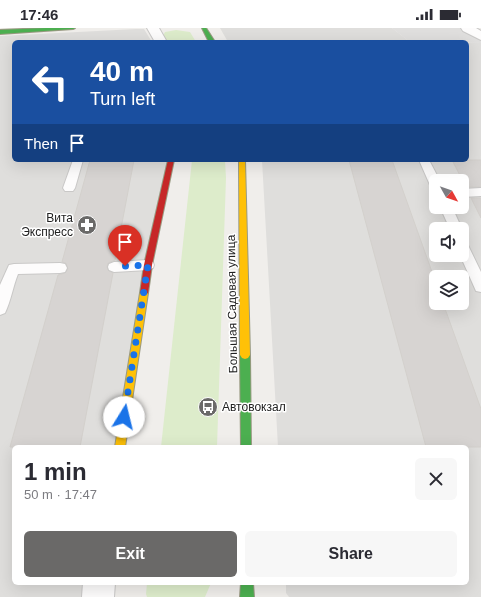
<!DOCTYPE html>
<meta charset="utf-8">
<style>
body{margin:0;font-family:Helvetica,sans-serif;background:#f7f7f7;color:#2b2b33;height:100vh;display:flex;flex-direction:column;font-size:15px;white-space:nowrap}
*{box-sizing:border-box;margin:0}
p{font-size:13px;color:#7c7c81}
.icon{flex:none;width:22px;height:22px;fill:none;stroke:currentColor;stroke-width:2;stroke-linecap:round;stroke-linejoin:round}
.map{position:relative;flex:1;overflow:hidden}
.side{position:absolute;left:12px;top:417px;width:457px;height:140px;display:flex;flex-direction:column;background:#fff;border-radius:6px;box-shadow:0 4px 16px #0002}
.side>*{flex:none}
.hud{position:absolute;left:12px;top:12px;width:457px;height:122px;border-radius:6px;box-shadow:0 4px 16px #0002;background:#1a4fa0;color:#fff;overflow:hidden}
.needle{width:26px;rotate:130deg}
.tools{position:absolute;left:429px;top:146px;display:grid;gap:8px}
.tools a{display:grid;place-items:center;width:40px;height:40px;border-radius:6px;background:#fff;box-shadow:0 4px 16px #0002;font-size:20px}
.pin{position:absolute;display:grid;place-items:center;width:34px;height:34px;color:#fff;margin:-41px -17px;border-radius:50% 50% 50% 0;rotate:-45deg;box-shadow:0 0 4px #0007}
.pin .icon{rotate:45deg}
.me{position:absolute;width:44px;margin:-22px;rotate:9deg;stroke-linejoin:round;filter:drop-shadow(0 0 3px #0008)}
.turn{display:flex;align-items:center;gap:14px;height:84px;padding:0 12px;font-size:18px}
.turn .icon{width:52px;height:52px;stroke-width:2.5}
.turn b{display:block;font-size:28px;line-height:34px}
.then{display:flex;align-items:center;height:38px;padding:0 12px;background:#0003;gap:8px;font-size:15px}
.round{display:grid;place-items:center;flex:none;width:42px;height:42px;border-radius:6px;background:#f7f7f7}
.headline{display:flex;align-items:center;justify-content:space-between;height:68px;padding:0 12px}
h1{font-size:24px;font-weight:700;line-height:30px}
.action{display:flex;gap:8px;margin-top:auto;padding:8px 12px}
.action a{flex:1;height:46px;border-radius:6px;background:#6a6968;color:#fff;font-size:16px;font-weight:700;line-height:46px;text-align:center}
.action a+a{background:#f7f7f7;color:#2b2b33}
.status{display:flex;justify-content:space-between;align-items:center;height:28px;padding:0 20px;background:#fff;direction:ltr}
.status svg{height:11px;fill:currentColor}
.map>svg:first-child{display:block}
.residential{fill:#dfdedc;fill-rule:evenodd}
.grass{fill:#ddeccb}
.parking{fill:#e0dfde}
.building{fill:#d7d4d2;stroke:#d3d0cc}
.lines{fill:none;stroke-linecap:round;stroke-linejoin:round}
.lane-casing{stroke:#c9c8c7;stroke-width:2}
.street-casing{stroke:#c9c8c7;stroke-width:2}
.fast-casing{stroke:#999a82;stroke-width:2}
.slow-casing{stroke:#999a82;stroke-width:2}
.jam-casing{stroke:#999a82;stroke-width:2}
.lane{fill:#fdfcfc;fill-rule:evenodd}
.street{fill:#fdfcfc;fill-rule:evenodd}
.fast{fill:#4caf50;fill-rule:evenodd}
.slow{fill:#ffc107;fill-rule:evenodd}
.jam{fill:#c62828;fill-rule:evenodd}
.route{stroke:#1a73e8;stroke-width:7;stroke-dasharray:0 12.6}
.labels{text-anchor:middle;stroke-width:3;stroke-linejoin:round;paint-order:stroke}
.poi-label{font-size:12px;fill:#222;stroke:#fff;text-anchor:end}
.street-label{font-size:12px;fill:#222;stroke:#fff}
</style>
<div class="status"><b>17:46</b><svg viewBox="0 0 49 12"><path d="M0 12V9h3v3zM5 12V6h3v6zM10 12V3h3v9zM15 12V0h3v12zM26 1h20v11H26zM47 4h2v5h-2z"/></svg></div>
<div class="map">
<svg width="481" height="569" viewBox="0 0 481 569">
<rect width="100%" height="100%" fill="#f0eeeb"/>
<!-- residential -->
<path class="residential" d="M220,0H392L410,14H427H228Z
M136,1H144L152,14H14V132H169L124,419H14V555H102L97,569H0V8Z
M467,15H481V569H289L286,565V555H467V419H278L262,132H467ZM436,153H462V179H436ZM436,201H462V227H436ZM436,249H462V275H436Z"/>
<!-- grass -->
<path class="grass" d="M176,2L190,4L196,14H168L163,8L165,4Z
M192,132H225L226,150L217,419H161Z
M147,555H211L205,569H147L146,566Z"/>
<!-- parking -->
<path class="parking" d="M392,0H460L481,13V15L410,14Z"/>
<!-- building -->
<path class="building" d="M90,132H134L115,232L108,235L107,239L108,242L113,245L80,419H10L58,247L65,245L68,241L66,235L62,234Z
M349,132H392L436,255V275H443L481,381V419H426Z
M452,132H481V159H466Z
M471,170H481V190Z"/>
<g class="lines">
<defs>
<path id="lane" d="M73,132H83L75,160L73,163H65L63,160Z
M419,132H429L440,153H436V161L432,160L430,157Z
M481,160V168L462,169V161Z
M440,179H452L462,201H450Z
M462,211L466,213L481,244V264L476,263L460,227H462Z
M148,232L153,234L154,237L153,240L148,242L114,244L109,242L108,239L109,236L114,234Z
M60,235L65,236L67,240L65,244L60,245L18,246C13,258 11,273 5,285L0,287V257L9,237L14,236Z"/>
<path id="street" d="M147,0H159L167,14H155Z
M461,0H476L481,3V12L463,3Z
M83,555H115L114,569H82Z"/>
<path id="fast" d="M46,0H75L73,1L0,6V2Z
M202,0H206L215,14H209Z
M245,323L248,324L250,327L251,419H241L240,327L242,324Z
M241,555H253L254,569H240Z"/>
<path id="slow" d="M239,132H245L250,327L248,330L245,331L242,330L240,327Z
M144,262L148,265L125,419H115L140,265Z"/>
<path id="jam" d="M168,132H174L152,237L148,265L144,268L140,265L144,237Z"/>
</defs>
<!-- lane casing -->
<use href="#lane" class="lane-casing"/>
<!-- street casing -->
<use href="#street" class="street-casing"/>
<!-- fast casing -->
<use href="#fast" class="fast-casing"/>
<!-- slow casing -->
<use href="#slow" class="slow-casing"/>
<!-- jam casing -->
<use href="#jam" class="jam-casing"/>
<!-- lane -->
<use href="#lane" class="lane"/>
<!-- street -->
<use href="#street" class="street"/>
<!-- fast -->
<use href="#fast" class="fast"/>
<!-- slow -->
<use href="#slow" class="slow"/>
<!-- jam -->
<use href="#jam" class="jam"/>
</g>
<g class="lines">
<!-- route -->
<path class="route" d="M124,389L148,237L125,238"/>
</g>
<!-- icons -->
<defs>
<symbol id="pharmacy-disc" viewBox="-11 -11 22 22"><circle r="9.5" fill="#6a6968" stroke="#fff"/><path d="M-2-6h4v4h4v4h-4v4h-4v-4h-4v-4h4Z" fill="#fff"/></symbol>
<symbol id="bus-disc" viewBox="-11 -11 22 22"><circle r="9.5" fill="#6a6968" stroke="#fff"/><path d="M-5-6H5V4H4V6H2V4H-2V6H-4V4H-5ZM-3.5-4V0h7V-4ZM-3.5 1.2v1.5H-2V1.2ZM2 1.2v1.5H3.5V1.2Z" fill="#fff"/></symbol>
</defs>
<g fill-rule="evenodd">
<use href="#pharmacy-disc" x="76" y="186" width="22" height="22"/>
<use href="#bus-disc" x="197" y="368" width="22" height="22"/>
</g>
<g class="labels">
<!-- poi labels -->
<g class="poi-label">
<text x="73" y="194">Вита<tspan x="73" dy="14">Экспресс</tspan></text>
<text x="222" y="383" text-anchor="start">Автовокзал</text>
</g>
<!-- street labels -->
<g class="street-label">
<text transform="translate(232 276) rotate(-91)" y="4">Большая Садовая улица</text>
</g>
</g>
</svg>
<div class="tools">
<a><svg class="needle" viewBox="-14 -14 28 28"><path d="M0-13l5 13h-10z" fill="#e53935"/><path d="M0 13l5-13h-10z" fill="#7c7c81"/></svg></a>
<a><svg class="icon" aria-label="sound" viewBox="0 0 24 24"><path d="M4 9h4l5-4v14l-5-4H4zM17 9q2 3 0 6"/></svg></a>
<a><svg class="icon" aria-label="layers" viewBox="0 0 24 24"><path d="M12 4l9 5-9 5-9-5zM3 14l9 5 9-5"/></svg></a>
</div>
<div class="pin" style="left:125px;top:238px;background:#d93025"><svg class="icon" aria-label="arrive" viewBox="0 0 24 24"><path d="M6 21V4h12l-3 4 3 4H6"/></svg></div>
<svg class="me" style="left:124px;top:389px" viewBox="-20 -20 40 40"><circle r="19" fill="#fff"/><path d="M0-13L10 11 0 6-10 11z" fill="#1a73e8"/></svg>
<div class="hud">
<div class="turn"><svg class="icon" aria-label="left" viewBox="0 0 24 24"><path d="M17 20v-9H6M10 6l-5 5 5 5"/></svg><div><b>40 m</b>Turn left</div></div>
<div class="then">Then<svg class="icon" aria-label="arrive" viewBox="0 0 24 24"><path d="M6 21V4h12l-3 4 3 4H6"/></svg></div>
</div>
<section class="side">
<div class="headline"><div><h1>1 min</h1><p>50 m · 17:47</p></div><a class="round"><svg class="icon" aria-label="close" viewBox="0 0 24 24"><path d="M6 6l12 12M18 6L6 18"/></svg></a></div>
<div class="action"><a>Exit</a><a>Share</a></div>
</section>
</div>
